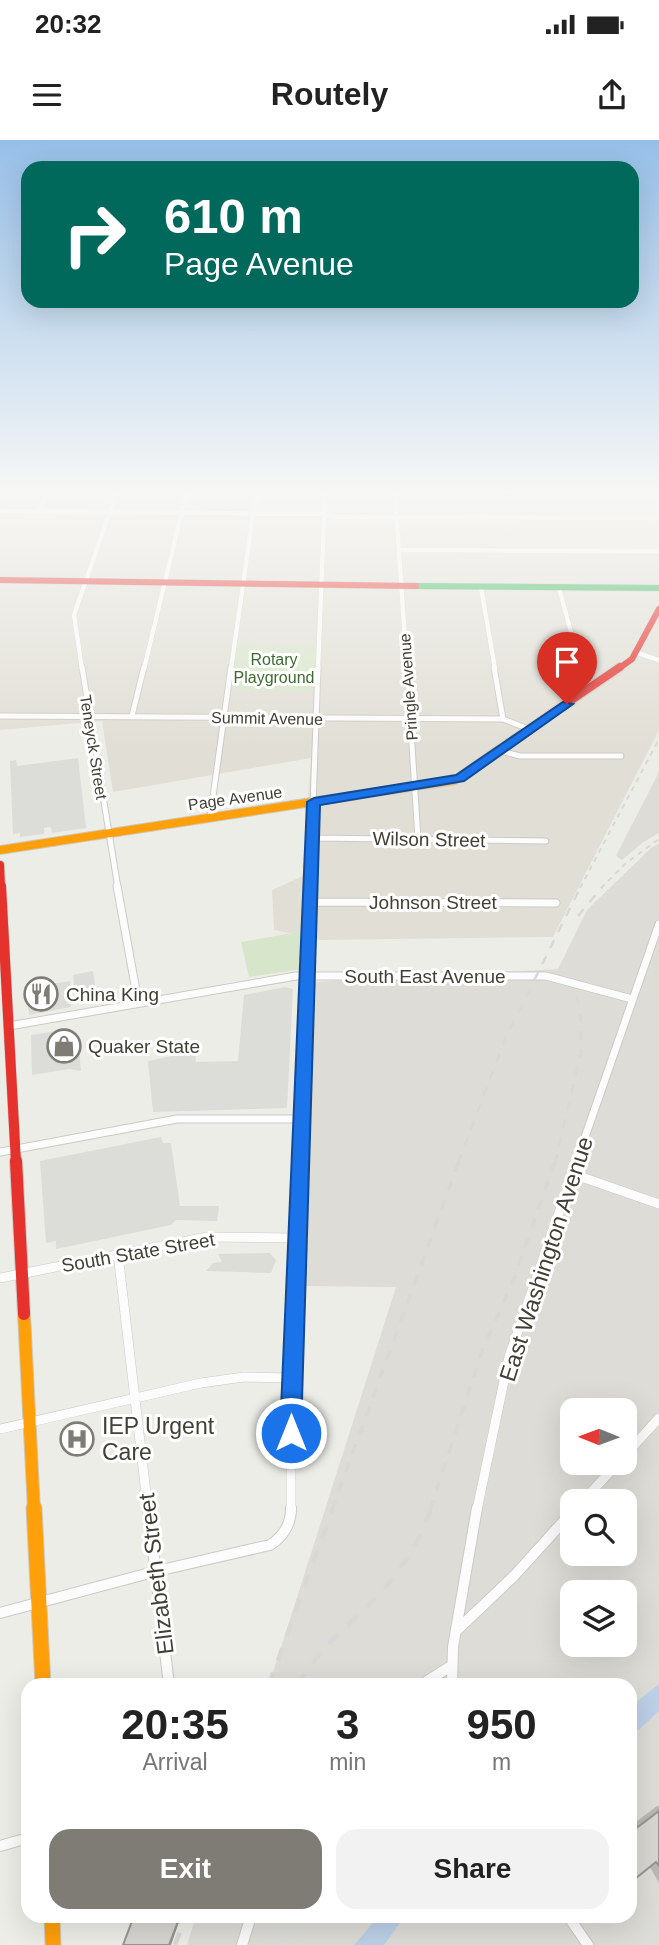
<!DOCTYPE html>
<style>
body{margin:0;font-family:Arial,sans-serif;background:#f2f2f2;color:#222;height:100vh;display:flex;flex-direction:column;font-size:26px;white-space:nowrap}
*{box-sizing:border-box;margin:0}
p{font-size:23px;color:#767676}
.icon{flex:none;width:38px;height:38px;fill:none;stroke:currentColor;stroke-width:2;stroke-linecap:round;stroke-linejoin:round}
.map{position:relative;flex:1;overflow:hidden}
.side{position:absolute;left:21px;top:1538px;width:616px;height:245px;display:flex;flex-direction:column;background:#fff;border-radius:21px;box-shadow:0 7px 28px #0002}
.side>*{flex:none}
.hud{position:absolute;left:21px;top:21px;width:618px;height:147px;border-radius:21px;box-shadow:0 7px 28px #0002;background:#00695c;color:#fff;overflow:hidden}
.needle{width:46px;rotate:271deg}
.tools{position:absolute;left:560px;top:1258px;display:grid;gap:14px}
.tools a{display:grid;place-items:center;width:77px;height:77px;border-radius:14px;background:#fff;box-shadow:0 7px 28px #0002;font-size:35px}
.pin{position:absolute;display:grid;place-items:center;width:60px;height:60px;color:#fff;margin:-72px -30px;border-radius:50% 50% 50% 0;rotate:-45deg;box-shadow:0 0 7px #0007}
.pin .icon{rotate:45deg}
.me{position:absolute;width:77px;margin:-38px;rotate:0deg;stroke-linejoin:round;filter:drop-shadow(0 0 5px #0008)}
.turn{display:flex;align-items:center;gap:24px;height:147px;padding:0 28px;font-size:32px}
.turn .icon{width:91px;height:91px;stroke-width:2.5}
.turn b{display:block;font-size:49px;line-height:60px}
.eta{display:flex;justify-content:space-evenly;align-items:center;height:119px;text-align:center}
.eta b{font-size:42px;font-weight:800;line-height:49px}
.action{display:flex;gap:14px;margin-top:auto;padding:14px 28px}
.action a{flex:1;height:80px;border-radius:21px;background:#7e7c74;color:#fff;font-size:28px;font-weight:800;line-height:80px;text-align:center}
.action a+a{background:#f2f2f2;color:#222}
.status{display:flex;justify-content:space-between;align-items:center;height:49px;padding:0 35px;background:#fff;direction:ltr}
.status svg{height:19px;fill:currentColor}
header{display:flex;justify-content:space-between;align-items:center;height:91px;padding:0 28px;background:#fff;font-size:32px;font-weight:800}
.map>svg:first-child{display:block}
.residential{fill:#e1dfd5}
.industrial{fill:#dddcd6;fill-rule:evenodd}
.green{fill:#d7e6ca}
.parking{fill:#dcdcd8}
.water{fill:#bcd0e7}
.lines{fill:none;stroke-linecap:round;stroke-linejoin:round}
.street-far4-casing{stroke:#cbcac6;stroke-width:5}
.street-far3-casing{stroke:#cbcac6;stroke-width:7}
.street-far2-casing{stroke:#cbcac6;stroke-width:9}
.street-far1-casing{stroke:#cbcac6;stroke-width:10}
.street-casing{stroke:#cbcac6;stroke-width:12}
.fast-casing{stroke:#cccabf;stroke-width:7}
.slow-far2-casing{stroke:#cccabf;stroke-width:10}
.slow-far1-casing{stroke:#cccabf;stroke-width:14}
.slow-casing{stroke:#cccabf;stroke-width:17}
.jam-far3-casing{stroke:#cccabf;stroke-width:7}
.jam-far2-casing{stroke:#cccabf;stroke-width:10}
.jam-far1-casing{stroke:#cccabf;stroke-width:11}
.jam-casing{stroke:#cccabf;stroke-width:14}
.street-far4{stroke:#fcfcfc;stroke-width:4.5}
.street-far3{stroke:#fcfcfc;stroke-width:5}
.street-far2{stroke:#fcfcfc;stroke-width:7}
.street-far1{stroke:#fcfcfc;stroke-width:9}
.street{stroke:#fcfcfc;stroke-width:10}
.fast{stroke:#30b455;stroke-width:6}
.slow-far2{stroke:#ff9f0a;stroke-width:8}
.slow-far1{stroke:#ff9f0a;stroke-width:12}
.slow{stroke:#ff9f0a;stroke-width:15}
.jam-far3{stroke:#e5322d;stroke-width:6}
.jam-far2{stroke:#e5322d;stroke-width:8}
.jam-far1{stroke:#e5322d;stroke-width:10}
.jam{stroke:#e5322d;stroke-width:12}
.rail-far3{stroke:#d8d8d7;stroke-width:2;stroke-dasharray:5 5;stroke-linecap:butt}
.rail-far2{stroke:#d8d8d7;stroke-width:2.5;stroke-dasharray:9 9;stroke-linecap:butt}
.rail-far1{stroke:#d8d8d7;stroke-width:3.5;stroke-dasharray:10 10;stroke-linecap:butt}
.rail{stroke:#d8d8d7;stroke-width:4.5;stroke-dasharray:13 13;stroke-linecap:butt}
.wall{fill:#b9b8b4}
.shaded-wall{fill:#969692}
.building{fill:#d7d6d1;stroke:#969692;stroke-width:2}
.route{fill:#1a73e8;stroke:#114b97;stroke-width:2}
.labels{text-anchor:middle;stroke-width:6;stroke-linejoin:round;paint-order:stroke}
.far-park-label{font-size:16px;fill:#3e6c30;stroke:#fff}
.far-street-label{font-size:16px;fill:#423f35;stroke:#fff}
.street-label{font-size:19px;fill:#423f35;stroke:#fff}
.poi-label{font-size:19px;fill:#423f35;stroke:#fff;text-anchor:start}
.near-street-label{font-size:23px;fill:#423f35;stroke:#fff}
.near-poi-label{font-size:23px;fill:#423f35;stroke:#fff;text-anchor:start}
</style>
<div class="status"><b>20:32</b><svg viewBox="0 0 49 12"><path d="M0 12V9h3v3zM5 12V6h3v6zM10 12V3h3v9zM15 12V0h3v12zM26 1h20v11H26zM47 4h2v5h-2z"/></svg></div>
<header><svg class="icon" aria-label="menu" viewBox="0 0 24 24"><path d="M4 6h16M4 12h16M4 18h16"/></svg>Routely<svg class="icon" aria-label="share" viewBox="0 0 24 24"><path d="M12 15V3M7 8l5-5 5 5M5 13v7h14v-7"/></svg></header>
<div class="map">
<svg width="659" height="1805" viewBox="0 0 659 1805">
<rect width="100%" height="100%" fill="#edede8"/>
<!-- residential -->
<path class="residential" d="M0,354H659V590L553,797L320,800L274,790L272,750L303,736L311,618L113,652L102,581L0,590Z"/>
<!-- industrial -->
<path class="industrial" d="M659,632V693L642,703L622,720L616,716Z
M659,703V1805H187L196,1776H630V1545H269L396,1147L303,1146L315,842L558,829L587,770L650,709ZM572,1270H625V1323H572ZM572,1362H625V1414H572ZM572,1452H625V1505H572Z"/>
<!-- green -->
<path class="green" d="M235,505L320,507L318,551L229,550Z
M304,791L302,829L249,837L241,802Z"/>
<!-- parking -->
<path class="parking" d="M78,618L86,688L52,693L51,687L44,688V694L20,697V693L13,694L10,621L16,620L17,626Z
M93,831L97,859L76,863L73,835Z
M70,841L71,867L29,875L26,848Z
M285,847L293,849L287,968L153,972L148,921L195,911L196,922L238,921L244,855Z
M56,891L57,913L79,910L81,931L69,929L32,935L31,895Z
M161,997L163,1003H171L180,1066H219L217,1081L176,1080L171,1085L56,1109V1101L46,1103L40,1021Z
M270,1113L276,1120L271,1133L206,1131L213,1123L222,1122L218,1114Z
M659,1771V1805H635L630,1794Z
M277,1776H298L308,1794L287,1800L296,1805H260L266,1787Z"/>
<!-- water -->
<path class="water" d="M659,1544V1571L630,1598V1567Z
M379,1776H405L384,1805H354Z"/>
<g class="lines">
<defs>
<path id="street-far4" d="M395,354L407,529
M0,371L319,374L338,377L659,378
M39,371L47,354
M399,410L659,411
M481,447L495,529
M559,448L581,529
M638,513L659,520
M82,529L74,475L116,354
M144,529L186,354
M231,529L256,354
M318,529L325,354"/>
<path id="street-far3" d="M82,527L118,748
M407,527L418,699
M494,527L503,579
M581,527L586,546L590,549
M0,576L503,579L531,590
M132,576L144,527
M501,611L520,616H621
M210,678L231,527
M312,698L546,701
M310,748L318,527"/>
<path id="street-far2" d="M117,746L137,856L141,863
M310,762L556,763
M9,886L296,836H546L632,859
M0,1012L177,979H301
M299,1023L310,746
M576,1023L659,784"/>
<path id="street-far1" d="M573,1034L659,1064
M118,1114L148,1370
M0,1138L207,1097L296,1098
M0,1289L201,1243L244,1237L291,1238
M625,1315L659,1278
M582,1362L618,1323
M291,1370V1238L299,1021
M477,1370L509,1217L577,1021"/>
<path id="street" d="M148,1368L169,1545
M0,1473L157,1431L270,1405C283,1397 291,1384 291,1368
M456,1491L514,1436L572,1372
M421,1545L451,1526
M452,1545L453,1507L477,1368
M0,1706L28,1698
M568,1776L588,1805
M242,1805L251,1776"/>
<path id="fast" d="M416,446L659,448"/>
<path id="slow-far2" d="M0,710L455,640L548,576"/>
<path id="slow-far1" d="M24,1174L34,1370"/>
<path id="slow" d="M34,1368L43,1545
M52,1776L53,1805"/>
<path id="jam-far3" d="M0,440L416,446
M618,529L632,519L659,469"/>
<path id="jam-far2" d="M548,576L620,527
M0,725L1,748"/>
<path id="jam-far1" d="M1,746L16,1023"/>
<path id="jam" d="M16,1021L24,1174"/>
</defs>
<!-- street-far4 casing -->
<use href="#street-far4" class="street-far4-casing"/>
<!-- street-far3 casing -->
<use href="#street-far3" class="street-far3-casing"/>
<!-- street-far2 casing -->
<use href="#street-far2" class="street-far2-casing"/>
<!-- street-far1 casing -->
<use href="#street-far1" class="street-far1-casing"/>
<!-- street casing -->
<use href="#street" class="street-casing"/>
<!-- fast casing -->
<use href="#fast" class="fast-casing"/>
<!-- slow-far2 casing -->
<use href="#slow-far2" class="slow-far2-casing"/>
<!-- slow-far1 casing -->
<use href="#slow-far1" class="slow-far1-casing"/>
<!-- slow casing -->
<use href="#slow" class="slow-casing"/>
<!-- jam-far3 casing -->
<use href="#jam-far3" class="jam-far3-casing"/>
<!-- jam-far2 casing -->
<use href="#jam-far2" class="jam-far2-casing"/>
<!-- jam-far1 casing -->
<use href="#jam-far1" class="jam-far1-casing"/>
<!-- jam casing -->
<use href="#jam" class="jam-casing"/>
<!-- street-far4 -->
<use href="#street-far4" class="street-far4"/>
<!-- street-far3 -->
<use href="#street-far3" class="street-far3"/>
<!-- street-far2 -->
<use href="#street-far2" class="street-far2"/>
<!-- street-far1 -->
<use href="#street-far1" class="street-far1"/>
<!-- street -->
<use href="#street" class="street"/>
<!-- fast -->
<use href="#fast" class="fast"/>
<!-- slow-far2 -->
<use href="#slow-far2" class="slow-far2"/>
<!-- slow-far1 -->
<use href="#slow-far1" class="slow-far1"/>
<!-- slow -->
<use href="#slow" class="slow"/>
<!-- jam-far3 -->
<use href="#jam-far3" class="jam-far3"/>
<!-- jam-far2 -->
<use href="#jam-far2" class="jam-far2"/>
<!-- jam-far1 -->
<use href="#jam-far1" class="jam-far1"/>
<!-- jam -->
<use href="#jam" class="jam"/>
<!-- rail-far3 -->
<path class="rail-far3" d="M580,748L659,599
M601,748L625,724L659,699"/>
<!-- rail-far2 -->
<path class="rail-far2" d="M578,776L603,746
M458,1023L506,897L581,746
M555,1023L581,912V882L576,851"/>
<!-- rail-far1 -->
<path class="rail-far1" d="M332,1370L459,1021
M430,1370L483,1208L512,1144L555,1021"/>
<!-- rail -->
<path class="rail" d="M269,1545L333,1368
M298,1545C319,1507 352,1483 381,1452C403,1428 421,1399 431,1368
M175,1805L186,1776"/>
</g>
<!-- wall -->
<path class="wall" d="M657,1666H659V1743L650,1727L632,1685Z"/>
<!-- shaded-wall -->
<path class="shaded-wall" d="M180,1776H181L171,1805H169Z"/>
<!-- building -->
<path class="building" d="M659,1671V1726L656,1722L630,1743V1681L635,1689Z
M134,1776H180L169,1805H123Z"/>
<!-- sky -->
<linearGradient id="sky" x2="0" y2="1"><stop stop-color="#96bfe8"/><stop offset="0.58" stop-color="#f7f7f5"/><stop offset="1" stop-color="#f7f7f5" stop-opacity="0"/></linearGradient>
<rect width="659" height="606" fill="url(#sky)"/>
<!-- route -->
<path class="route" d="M563,562L573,564L464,641L320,665L301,1293L298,1300L291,1303L283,1300L280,1293L307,662L314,658L456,635Z"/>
<!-- icons -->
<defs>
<symbol id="restaurant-ring" viewBox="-11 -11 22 22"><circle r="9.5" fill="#fff" stroke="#7e7c74" stroke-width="1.5"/><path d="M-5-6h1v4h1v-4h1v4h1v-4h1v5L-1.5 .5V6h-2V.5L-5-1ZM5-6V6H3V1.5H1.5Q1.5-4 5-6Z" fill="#7e7c74"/></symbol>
<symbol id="shop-ring" viewBox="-11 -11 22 22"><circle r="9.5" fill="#fff" stroke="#7e7c74" stroke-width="1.5"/><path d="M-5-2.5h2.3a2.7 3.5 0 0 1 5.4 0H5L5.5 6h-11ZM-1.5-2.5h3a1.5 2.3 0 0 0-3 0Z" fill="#7e7c74"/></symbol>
<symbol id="hospital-ring" viewBox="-11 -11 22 22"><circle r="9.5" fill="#fff" stroke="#7e7c74" stroke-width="1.5"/><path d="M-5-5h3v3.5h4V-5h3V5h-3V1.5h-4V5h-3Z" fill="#7e7c74"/></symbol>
</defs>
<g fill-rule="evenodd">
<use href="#restaurant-ring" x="22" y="835" width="38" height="38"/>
<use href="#shop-ring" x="45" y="887" width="38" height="38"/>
<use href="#hospital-ring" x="58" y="1280" width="38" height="38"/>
</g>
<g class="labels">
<!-- far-park labels -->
<g class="far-park-label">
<text x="274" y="525">Rotary<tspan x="274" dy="18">Playground</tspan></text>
</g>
<!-- far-street labels -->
<g class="far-street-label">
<text transform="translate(408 547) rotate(-94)" y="6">Pringle Avenue</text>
<text transform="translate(267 578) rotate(1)" y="6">Summit Avenue</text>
<text transform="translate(94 607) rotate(81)" y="6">Teneyck Street</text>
<text transform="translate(235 658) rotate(-8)" y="6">Page Avenue</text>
</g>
<!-- street labels -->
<g class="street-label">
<text transform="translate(429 699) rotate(1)" y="7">Wilson Street</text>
<text x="433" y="769">Johnson Street</text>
<text x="425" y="843">South East Avenue</text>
<text transform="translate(138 1112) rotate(-10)" y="7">South State Street</text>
</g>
<!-- poi labels -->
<g class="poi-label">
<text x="66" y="861">China King</text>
<text x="88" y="913">Quaker State</text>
</g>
<!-- near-street labels -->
<g class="near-street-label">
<text transform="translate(546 1119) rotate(-72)" y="8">East Washington Avenue</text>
<text transform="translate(156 1434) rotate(-97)" y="8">Elizabeth Street</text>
</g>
<!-- near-poi labels -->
<g class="near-poi-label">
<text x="102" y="1294">IEP Urgent<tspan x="102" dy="26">Care</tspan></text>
</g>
</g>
</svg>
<div class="tools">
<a><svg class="needle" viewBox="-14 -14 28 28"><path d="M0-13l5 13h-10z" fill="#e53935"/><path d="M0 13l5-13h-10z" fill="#767676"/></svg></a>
<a><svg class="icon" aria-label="search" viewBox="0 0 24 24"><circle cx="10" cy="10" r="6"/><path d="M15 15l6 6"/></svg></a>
<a><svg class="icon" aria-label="layers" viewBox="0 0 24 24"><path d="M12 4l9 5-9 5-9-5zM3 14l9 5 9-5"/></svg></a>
</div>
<div class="pin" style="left:567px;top:564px;background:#d93025"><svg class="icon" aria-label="arrive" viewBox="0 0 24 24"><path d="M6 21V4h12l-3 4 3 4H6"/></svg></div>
<svg class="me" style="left:291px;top:1293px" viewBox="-20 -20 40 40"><circle r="17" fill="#1a73e8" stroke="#fff" stroke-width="3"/><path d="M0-11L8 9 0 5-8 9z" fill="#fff"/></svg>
<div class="hud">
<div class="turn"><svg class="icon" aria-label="right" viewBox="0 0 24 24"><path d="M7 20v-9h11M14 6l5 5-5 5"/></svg><div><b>610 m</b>Page Avenue</div></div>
</div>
<section class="side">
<div class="eta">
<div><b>20:35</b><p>Arrival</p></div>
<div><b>3</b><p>min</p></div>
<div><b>950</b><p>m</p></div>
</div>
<div class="action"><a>Exit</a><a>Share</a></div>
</section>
</div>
